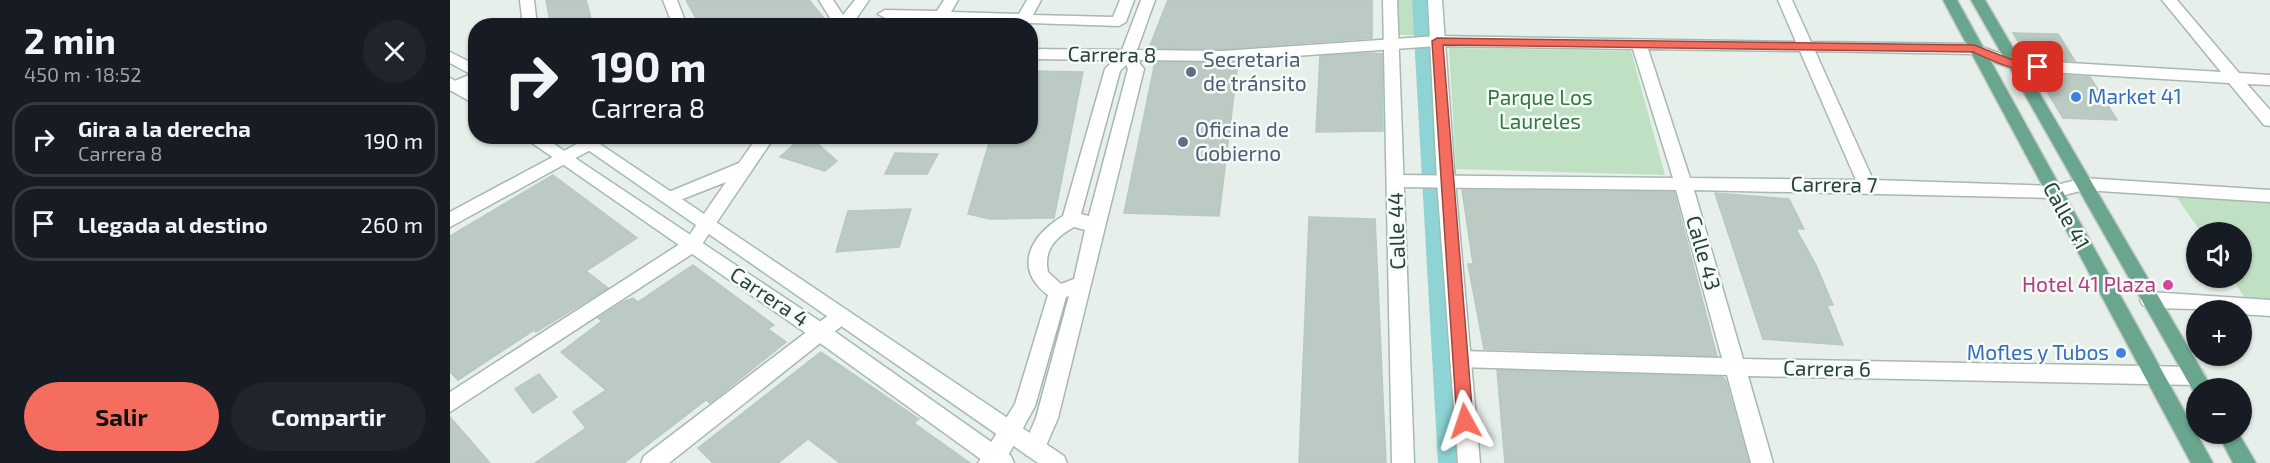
<!DOCTYPE html>
<html lang="es">
<meta charset="utf-8">
<style>
body{margin:0;font-family:"Exo 2",sans-serif;background:#20242c;color:#f1f3f6;height:100vh;display:flex;flex-direction:column;font-size:22px;white-space:nowrap}
*{box-sizing:border-box;margin:0}
p{font-size:20px;color:#9ea1a6}
.icon{flex:none;width:33px;height:33px;fill:none;stroke:currentColor;stroke-width:2;stroke-linecap:round;stroke-linejoin:round}
.map{position:relative;flex:1;overflow:hidden}
.details{display:flex;flex-direction:column;background:#171b24;width:450px}
.details>*{flex:none}
.banner{position:absolute;left:18px;top:18px;width:570px;height:126px;border-radius:24px;box-shadow:0 2px 4px #0004;background:#171b24;color:#f1f3f6;overflow:hidden}
.fabs{position:absolute;left:1736px;top:222px;display:grid;gap:12px}
.fabs a{display:grid;place-items:center;width:66px;height:66px;border-radius:50%;background:#171b24;box-shadow:0 2px 4px #0004;font-size:30px}
.pin{position:absolute;display:grid;place-items:center;width:51px;height:51px;color:#fff;margin:-26px;border-radius:12px;box-shadow:0 3px 9px #0006}
.me{position:absolute;width:66px;margin:-33px;rotate:355deg;stroke-linejoin:round;filter:drop-shadow(0 0 4px #0008)}
.turn{display:flex;align-items:center;gap:21px;height:126px;padding:0 24px;font-size:27px}
.turn .icon{width:78px;height:78px;stroke-width:2.5}
.turn b{display:block;font-size:42px;line-height:51px}
.round{display:grid;place-items:center;flex:none;width:63px;height:63px;border-radius:32px;background:#20242c}
.overview{display:flex;align-items:center;justify-content:space-between;height:102px;padding:0 24px}
h1{font-size:36px;font-weight:700;line-height:45px}
.primary-button{display:flex;gap:12px;margin-top:auto;padding:12px 24px}
.primary-button a{flex:1;height:69px;border-radius:36px;background:#f46d5f;color:#111;font-size:24px;font-weight:700;line-height:69px;text-align:center}
.primary-button a+a{background:#20242c;color:#f1f3f6}
ul{padding:0;list-style:none}
li{display:flex;align-items:center;gap:18px;height:75px;margin:0 12px 9px;padding:0 12px;border:3px solid #363941;border-radius:24px}
li div{flex:1}
li b{display:block;font-size:22px}
li em{font-style:normal}
main{display:flex;flex:1;min-height:0}
.map>svg:first-child{display:block}
.green{fill:#bfe0c3}
.lines{fill:none;stroke-linecap:round;stroke-linejoin:round}
.canal{fill:#8ed4d4;fill-rule:evenodd}
.building{fill:#bbcac2;stroke:#b8c9bf;stroke-width:1.5}
.street-casing{stroke:#a8b8b0;stroke-width:3}
.secondary-casing{stroke:#a4bbb0;stroke-width:3}
.primary-casing{stroke:#c2cac6;stroke-width:3}
.street{fill:#fff;fill-rule:evenodd}
.secondary{fill:#fff;fill-rule:evenodd}
.primary{fill:#6aa58d;fill-rule:evenodd}
.route{fill:#f46d5f;stroke:#9f473e;stroke-width:1.5}
.service-dot{fill:#5c6f8a;stroke:#f7fbf8;stroke-width:2}
.shop-dot{fill:#3f7fe0;stroke:#f7fbf8;stroke-width:2}
.hotel-dot{fill:#d1479c;stroke:#f7fbf8;stroke-width:2}
.labels{text-anchor:middle;stroke-width:5;stroke-linejoin:round;paint-order:stroke}
.street-label{font-size:21px;fill:#244235;stroke:#f7fbf8}
.service-label{font-size:21px;fill:#4e5e75;stroke:#f7fbf8;text-anchor:start}
.shop-label{font-size:21px;fill:#366cbe;stroke:#f7fbf8;text-anchor:start}
.park-label{font-size:21px;fill:#2d7a3f;stroke:#f7fbf8}
.hotel-label{font-size:21px;fill:#b23c85;stroke:#f7fbf8;text-anchor:end}
</style>
<main>
<section class="details">
<div class="overview"><div><h1>2 min</h1><p>450 m · 18:52</p></div><a class="round"><svg class="icon" aria-label="close" viewBox="0 0 24 24"><path d="M6 6l12 12M18 6L6 18"/></svg></a></div>
<ul>
<li><svg class="icon" aria-label="right" viewBox="0 0 24 24"><path d="M7 20v-9h11M14 6l5 5-5 5"/></svg><div><b>Gira a la derecha</b><p>Carrera 8</p></div><em>190 m</em></li>
<li><svg class="icon" aria-label="arrive" viewBox="0 0 24 24"><path d="M6 21V4h12l-3 4 3 4H6"/></svg><div><b>Llegada al destino</b></div><em>260 m</em></li>
</ul>
<div class="primary-button"><a>Salir</a><a>Compartir</a></div>
</section>
<div class="map">
<svg width="1820" height="463" viewBox="0 0 1820 463">
<rect width="100%" height="100%" fill="#e6efea"/>
<!-- green -->
<path class="green" d="M948,0H975L978,35H949Z
M999,48L1181,51L1215,175L1006,169Z
M1723,192L1820,199V303L1798,302L1781,278H1791V232H1751Z"/>
<g class="lines">
<!-- canal -->
<path class="canal" d="M962,0H978L1012,463H988Z"/>
</g>
<!-- building -->
<path class="building" d="M96,0H136L143,26H101Z
M236,0H359L380,26H250Z
M718,0H922V38L773,49L699,48Z
M1563,33L1608,34L1625,61L1578,58Z
M922,53L932,54L933,131L866,132L870,56Z
M705,62H788L769,216L674,213Z
M580,71L633,72L604,218L540,219L518,214L541,136H580Z
M1586,73L1640,77L1667,120L1613,118Z
M353,136H359L387,161L375,171L330,157Z
M445,153L488,154L477,174H435Z
M103,175L187,238L136,271L158,288L86,332L84,330L8,380L0,372V236Z
M1012,190L1224,192L1267,356L1034,349L1018,264H1023Z
M1265,193L1339,199L1354,229H1346L1366,265L1383,305H1377L1393,345L1313,339Z
M461,209L449,247L386,252L398,211Z
M859,217L925,219L936,463H849Z
M243,265L324,325L318,329L336,342L260,403L256,400L174,463H85L136,428L123,412L156,390L111,352L152,321L148,318L175,301L183,298L188,302Z
M371,352L469,419L464,423L520,463H390L358,439L328,463H263L248,448Z
M1047,370L1273,377L1276,381L1299,463H1055Z
M89,374L107,397L83,413L65,389Z
M0,417L40,463H0Z"/>
<g class="lines">
<defs>
<path id="street" d="M70,0H84L87,26H73Z
M213,0H227L237,26H223Z
M369,0H383L393,15L405,0H419L401,26H385Z
M494,0H508L501,12L569,14L577,0H591L583,15L663,17L670,0H684L676,22L669,26L435,18L428,14L435,10L487,11Z
M691,0H705L687,50L773,51L987,36L1346,42L1328,0H1342L1361,42L1524,44L1568,60L1771,72L1712,0H1727L1789,73L1820,75V85L1797,84L1820,110V126L1814,125L1779,83L1566,70L1522,54L1365,51L1423,180L1603,186L1634,178L1820,190V202L1634,190L1603,198L1244,190L1293,359L1745,367L1752,370L1755,376L1752,382L1745,385L1298,376L1323,463H1301L1277,375L1010,367L1003,365L1000,359L1003,353L1010,351L1272,358L1226,190L946,187L937,181L946,175L1223,178L1183,49L987,46L773,61L687,60L694,69L608,418L592,455L584,458L576,455L573,448L586,418L619,296L616,297L585,406L554,463H528L565,404L598,295C562,268 581,235 613,216L655,69L664,60L580,59V49L672,50ZM1198,49L1350,51L1406,180L1240,178ZM676,65L678,69L639,216L631,214L670,71ZM624,227L635,230L624,279L611,284L598,272C593,250 606,237 624,227Z
M26,72V83L11,91H0V83Z
M308,136H325L248,250L0,412V392L236,240L276,182L220,204L214,202L211,198L214,194L289,163Z
M138,138L144,140L146,144L144,148L0,227V212Z
M1700,292L1820,300V316L1791,314V310L1700,308L1693,305L1690,300L1693,295Z
M391,308L398,311L401,316L398,321L219,463H191L194,456L384,311Z"/>
<path id="secondary" d="M933,0H947L964,463H942Z
M978,0H992L1005,181L1030,463H1008L987,181Z
M0,52L26,65V77L0,63Z
M0,78L26,92V105L0,90Z
M72,136H92L377,326L561,456L564,463H536L363,338Z
M118,136H138L614,456L617,463H588Z"/>
<path id="primary" d="M1493,0H1507L1763,463H1741Z
M1521,0H1535L1762,388H1746L1745,394Z
M1768,434H1789L1806,463H1783Z"/>
</defs>
<!-- street casing -->
<use href="#street" class="street-casing"/>
<!-- secondary casing -->
<use href="#secondary" class="secondary-casing"/>
<!-- primary casing -->
<use href="#primary" class="primary-casing"/>
<!-- street -->
<use href="#street" class="street"/>
<!-- secondary -->
<use href="#secondary" class="secondary"/>
<!-- primary -->
<use href="#primary" class="primary"/>
</g>
<!-- route -->
<path class="route" d="M987,38L1524,45L1568,62L1588,63L1594,67C1579,79 1538,59 1523,52L993,45L1023,421L1021,426H1010L1007,421L982,41Z"/>
<!-- markers -->
<g class="service-dot">
<circle cx="741" cy="72" r="6"/>
<circle cx="733" cy="142" r="6"/>
</g>
<g class="shop-dot">
<circle cx="1626" cy="97" r="6"/>
<circle cx="1671" cy="353" r="6"/>
</g>
<circle class="hotel-dot" cx="1718" cy="285" r="6"/>
<g class="labels">
<!-- street labels -->
<g class="street-label">
<text transform="translate(662 55) rotate(1)" y="7">Carrera 8</text>
<text transform="translate(1384 185) rotate(1)" y="7">Carrera 7</text>
<text transform="translate(1616 216) rotate(61)" y="7">Calle 41</text>
<text transform="translate(947 231) rotate(-92)" y="7">Calle 44</text>
<text transform="translate(1253 253) rotate(74)" y="7">Calle 43</text>
<text transform="translate(319 297) rotate(34)" y="7">Carrera 4</text>
<text transform="translate(1377 369) rotate(1)" y="7">Carrera 6</text>
</g>
<!-- service labels -->
<g class="service-label">
<text x="753" y="67">Secretaria<tspan x="753" dy="24">de tránsito</tspan></text>
<text x="745" y="137">Oficina de<tspan x="745" dy="24">Gobierno</tspan></text>
</g>
<!-- shop labels -->
<g class="shop-label">
<text x="1638" y="104">Market 41</text>
<text x="1659" y="360" text-anchor="end">Mofles y Tubos</text>
</g>
<!-- park labels -->
<g class="park-label">
<text x="1090" y="105">Parque Los<tspan x="1090" dy="24">Laureles</tspan></text>
</g>
<!-- hotel labels -->
<g class="hotel-label">
<text x="1706" y="292">Hotel 41 Plaza</text>
</g>
</g>
</svg>
<div class="fabs">
<a><svg class="icon" aria-label="sound" viewBox="0 0 24 24"><path d="M4 9h4l5-4v14l-5-4H4zM17 9q2 3 0 6"/></svg></a>
<a>+</a>
<a>−</a>
</div>
<div class="pin" style="left:1588px;top:67px;background:#d93025"><svg class="icon" aria-label="arrive" viewBox="0 0 24 24"><path d="M6 21V4h12l-3 4 3 4H6"/></svg></div>
<svg class="me" style="left:1015px;top:421px" viewBox="-20 -20 40 40"><path d="M0-17L14 15 0 8-14 15z" fill="#f46d5f" stroke="#fff" stroke-width="4"/></svg>
<div class="banner">
<div class="turn"><svg class="icon" aria-label="right" viewBox="0 0 24 24"><path d="M7 20v-9h11M14 6l5 5-5 5"/></svg><div><b>190 m</b>Carrera 8</div></div>
</div>
</div>
</main>
